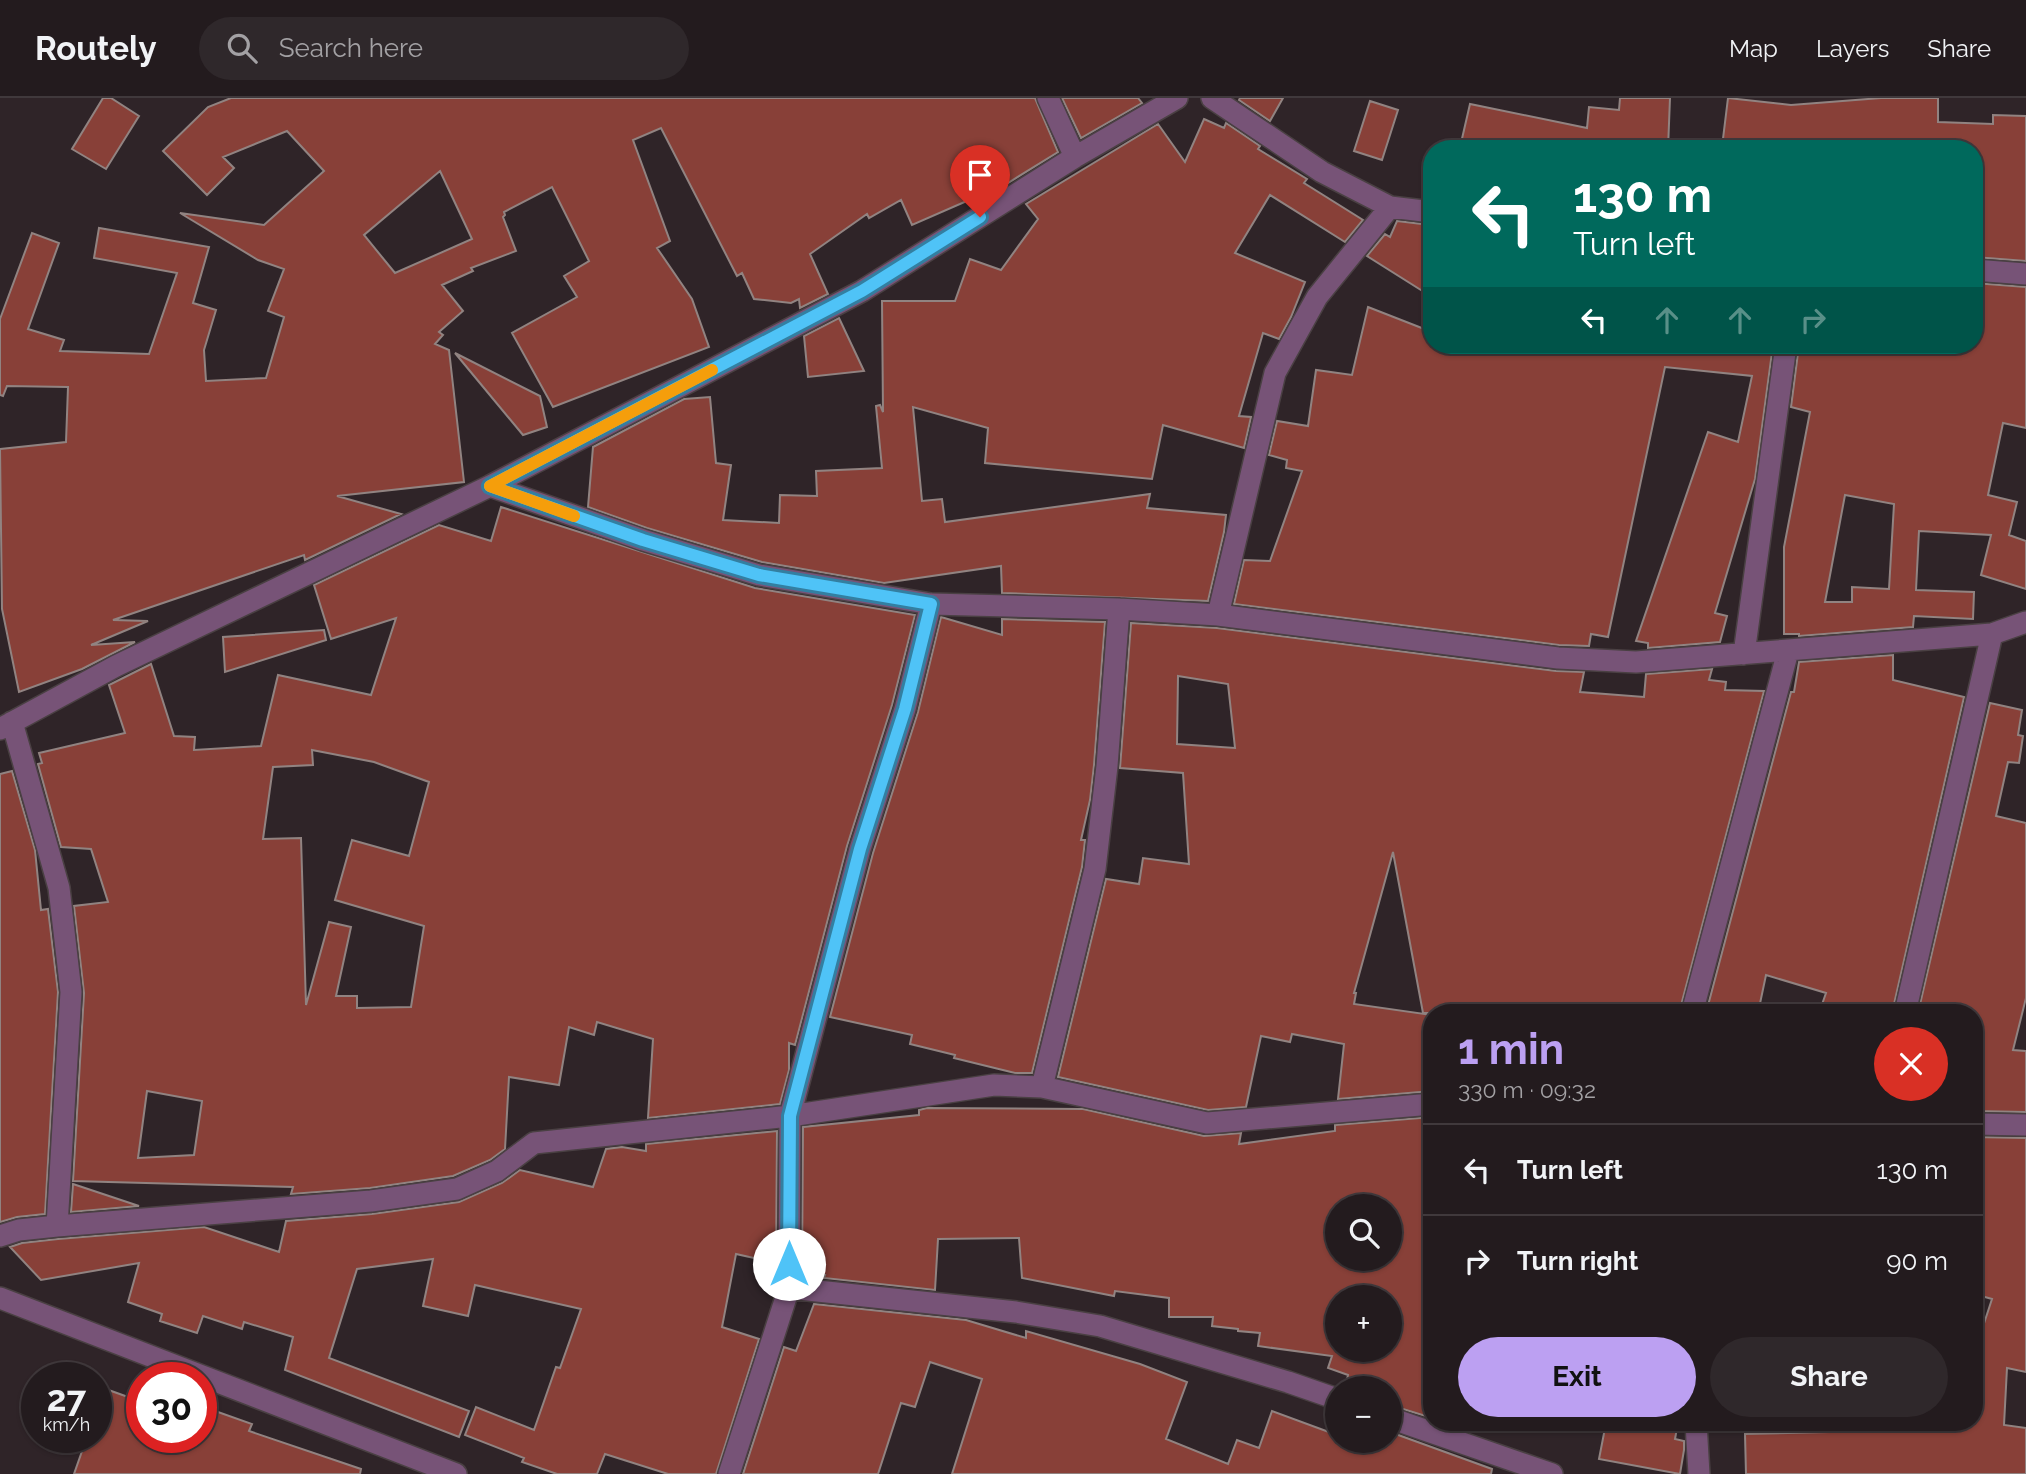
<!DOCTYPE html>
<meta charset="utf-8">
<style>
body{margin:0;font-family:Raleway,sans-serif;background:#2f282b;color:#f1f3f6;height:100vh;display:flex;flex-direction:column;font-size:26px;white-space:nowrap}
*{box-sizing:border-box;margin:0}
p{font-size:23px;color:#a3a1a4}
.icon{flex:none;width:38px;height:38px;fill:none;stroke:currentColor;stroke-width:2;stroke-linecap:round;stroke-linejoin:round}
.map{position:relative;flex:1;overflow:hidden}
.details{position:absolute;left:1423px;top:906px;width:560px;height:427px;display:flex;flex-direction:column;background:#231b1e;border-radius:28px;box-shadow:0 2px 5px #0004,0 0 0 2px #40393c}
.details>*{flex:none}
.hud{position:absolute;left:1423px;top:42px;width:560px;height:214px;border-radius:28px;box-shadow:0 2px 5px #0004,0 0 0 2px #40393c;background:#00695c;color:#fff;overflow:hidden}
.fabs{position:absolute;left:1325px;top:1096px;display:grid;gap:14px}
.fabs a{display:grid;place-items:center;width:77px;height:77px;border-radius:50%;background:#231b1e;box-shadow:0 2px 5px #0004,0 0 0 2px #40393c;font-size:35px}
.speed{position:absolute;left:21px;top:1264px;display:flex;gap:14px;font-size:35px;font-weight:700;text-align:center}
.speed>*{display:grid;place-content:center;width:91px;height:91px;border-radius:50%;background:#231b1e;box-shadow:0 2px 5px #0004,0 0 0 2px #40393c;line-height:1}
.speed small{font-size:18px;font-weight:400}
.speed .limit{border:10px solid #d22;background:#fff;color:#111}
.pin{position:absolute;display:grid;place-items:center;width:60px;height:60px;color:#fff;margin:-72px -30px;border-radius:50% 50% 50% 0;rotate:-45deg;box-shadow:0 0 7px #0007}
.pin .icon{rotate:45deg}
.me{position:absolute;width:77px;margin:-38px;rotate:0deg;stroke-linejoin:round;filter:drop-shadow(0 0 5px #0008)}
.turn{display:flex;align-items:center;gap:24px;height:147px;padding:0 35px;font-size:32px}
.turn .icon{width:91px;height:91px;stroke-width:2.5}
.turn b{display:block;font-size:49px;line-height:60px}
.lanes{display:flex;align-items:center;height:66px;padding:0 35px;background:#0003;justify-content:center;gap:35px;direction:ltr}
.lanes .off{opacity:.35}
.round{display:grid;place-items:center;flex:none;width:74px;height:74px;border-radius:37px;background:#2f282b}
.head{display:flex;align-items:center;justify-content:space-between;height:119px;padding:0 35px}
h1{font-size:42px;font-weight:700;line-height:52px;color:#bca0f2}
.button{display:flex;gap:14px;margin-top:auto;padding:14px 35px}
.button a{flex:1;height:80px;border-radius:42px;background:#bca0f2;color:#111;font-size:28px;font-weight:700;line-height:80px;text-align:center}
.button a+a{background:#2f282b;color:#f1f3f6}
ul{padding:0;list-style:none}
li{display:flex;align-items:center;gap:21px;height:91px;padding:0 35px;border-top:2px solid #40393c}
li div{flex:1}
li b{display:block;font-size:26px}
li em{font-style:normal}
header{display:flex;align-items:center;gap:42px;box-sizing:border-box;height:98px;padding:0 35px;background:#231b1e;border-bottom:2px solid #40393c}
header strong{font-size:33px}
nav{display:flex;gap:38px;margin-inline-start:auto;font-size:24px}
.search{width:490px;height:63px;background:#2f282b;display:flex;align-items:center;gap:18px;box-sizing:border-box;padding:0 24px;border-radius:38px;color:#a3a1a4;font-size:26px}
.map>svg:first-child{display:block}
.building{fill:#884038;stroke:#918381;stroke-width:2;fill-rule:evenodd}
.lines{fill:none;stroke-linecap:round;stroke-linejoin:round}
.street-casing{stroke:#4a4043;stroke-width:24}
.street{stroke:#775377;stroke-width:21}
.route-casing{stroke:#337fa1;stroke-width:18}
.route{stroke:#4fc3f7;stroke-width:12}
.slow{stroke:#f59e0b;stroke-width:12}
</style>
<header>
<strong>Routely</strong>
<div class="search"><svg class="icon" aria-label="search" viewBox="0 0 24 24"><circle cx="10" cy="10" r="6"/><path d="M15 15l6 6"/></svg>Search here</div>
<nav><a>Map</a><a>Layers</a><a>Share</a></nav>
</header>
<div class="map">
<svg width="2026" height="1376" viewBox="0 0 2026 1376">
<rect width="100%" height="100%" fill="#2f2428"/>
<!-- building -->
<path class="building" d="M103,0H111L139,18L106,71L72,51Z
M231,0H1035L1058,54L1008,85L912,127L901,102L869,120L867,116L810,156L828,196L800,210L799,201L791,205L754,201L742,175L737,178L661,30L633,42L670,143L657,150L692,201L709,249L553,309L512,235L577,199L564,178L589,163L552,89L504,114L505,117L503,119L516,153L471,170L473,173L442,187L463,213L439,234L443,237L435,246L449,252L464,384L337,398L401,416L305,462L304,457L113,522L148,523L91,547L135,544L82,571L19,594L2,511L0,351L66,344L68,289L7,288L3,298L0,297V221L32,135L59,145L28,231L64,242L60,253L149,256L177,175L94,160L99,130L209,149L193,205L216,212L204,252L206,283L266,280L284,219L268,213L284,171L258,162L180,115L264,127L324,73L287,33L223,59L234,70L207,97L163,53L208,9ZM440,73L472,141L395,175L364,137Z
M1062,0H1138L1142,5L1081,40Z
M1240,0H1283L1270,23L1239,2Z
M1620,0H1670L1668,51H1486L1461,45L1470,6L1587,30L1589,9L1619,12Z
M1728,0L1791,7L1881,0H1938V24L1993,26V17L2026,18V163L1974,159V51H1811L1810,44L1722,49Z
M1370,3L1398,12L1382,62L1354,53Z
M1204,21L1224,30L1226,25L1260,48L1258,51L1307,81L1304,85L1363,122L1345,144L1270,97L1235,155L1305,184L1291,219L1279,241L1263,235L1239,318L1251,319L1244,350L1163,327L1152,381L985,365L988,330L913,309L922,403L942,401L945,424L1150,396L1147,410L1226,417L1224,434L1208,503L1002,495L1001,468L884,485L762,464L647,430L588,409L593,349L684,301L710,299L716,365L731,367L723,422L779,425L780,397L817,398L816,373L882,370L876,308L880,307L883,314L882,203H955L970,161L1001,172L1038,121L1026,106L1158,26L1185,64Z
M1397,123L1422,126L1432,130V199L1367,158L1385,136L1390,139Z
M1974,185L2026,189V330L2003,325L1988,397L2017,404L2009,437L2026,443V491L1981,477L1991,437L1919,433L1916,492L1974,494L1973,521L1914,518L1913,529L1799,538V536H1784V449L1810,314L1791,309L1799,247H1866L1906,253L1907,247H1974ZM1845,397L1894,406L1889,491L1852,489V504H1825Z
M1368,209L1432,234V247H1463L1486,256L1491,247H1550L1619,252V247H1716L1746,250L1747,247H1773L1755,381L1715,515L1727,518L1720,544L1648,550V545L1636,543L1708,334L1738,344L1752,278L1665,269L1608,539L1591,536L1589,548L1559,547L1234,506L1244,462L1270,463L1302,373L1286,370L1287,362L1269,357L1277,323L1308,328L1316,272L1352,277Z
M839,220L864,273L808,279L804,238Z
M455,255L540,298L547,329L523,337Z
M501,409L755,490L915,517L892,607L847,748L795,947L789,945V972L780,1006L648,1020L653,941L597,924L594,937L569,929L559,987L509,979L505,1051L490,1062L453,1078L370,1090L291,1096L293,1089L73,1083L84,895L74,808L108,804L91,751L61,749L38,666L42,665L39,655L125,635L109,587L151,566L174,638L195,639L194,652L261,648L278,577L371,597L396,520L331,541L314,487L439,427L491,443ZM312,652L374,664L429,684L409,758L352,742L335,802L424,828L411,909L357,910V898H336L351,829L329,824L306,907L301,740L263,741L273,669L313,667ZM147,993L202,1003L194,1057L138,1060Z
M941,519L1002,537V521L1105,524L1094,667L1090,702L1081,742H1085L1082,769L1032,975H1015L954,960L955,957L910,946L912,937L830,919L873,755L918,614Z
M1131,525L1217,530L1556,573L1584,574L1580,594L1644,599L1646,576L1712,571L1709,582L1726,584L1725,592L1764,593L1679,915H1423L1393,754L1354,895H1356L1354,906L1432,917V993L1338,1001L1344,946L1292,936L1290,944L1261,938L1246,1009L1208,1012L1058,979L1106,781L1139,786L1143,760L1189,766L1183,675L1120,670ZM1178,578L1228,586L1235,650L1177,646Z
M324,532L326,542L225,574L223,539Z
M1893,557V582L1964,599L1892,915H1819L1826,895L1766,877L1758,915H1706L1791,594H1794L1799,564Z
M1990,605L2022,612L2018,637L2023,638L2019,665L2008,664L1996,718L2026,725V900L2013,952L2026,953V1014L1974,1013V915H1918Z
M12,673L35,752L41,812L48,811L58,894L45,1116L17,1119L0,1124V676Z
M927,1010L1083,1011L1204,1038L1241,1035L1239,1046L1335,1033V1027L1432,1019V1117L1428,1135L1430,1165H1432V1320L1390,1307V1290H1377L1347,1282L1348,1277L1328,1270L1332,1258L1258,1248L1260,1235L1238,1233V1231L1212,1228L1213,1219H1169V1200L1115,1193L1114,1198L1022,1180L1019,1140L938,1141L935,1192L824,1180L825,1177L809,1176V1172L802,1170L803,1029L919,1017V1012ZM1337,1108H1390V1160H1337ZM1337,1199H1390V1251H1337Z
M777,1033L776,1165L736,1156L722,1229L759,1241L716,1376H668L605,1356L597,1376H557L522,1364L524,1360L465,1337L476,1309L534,1332L556,1269L560,1270L581,1211L475,1187L468,1218L423,1208L433,1161L357,1171L329,1260L469,1313L459,1339L285,1272L293,1239L244,1224L242,1231L203,1218L197,1235L160,1223L162,1216L128,1204L139,1165L41,1182L10,1149L22,1145L58,1141L204,1129L279,1154L286,1123L372,1116L459,1104L502,1085L520,1072L593,1089L606,1051L622,1049L646,1053V1046Z
M1974,1039L2026,1040V1274L2007,1270L2004,1327L2026,1330V1376H1746L1745,1336L1829,1334L1831,1325H1974V1256L1992,1201L1974,1196Z
M73,1086L139,1108L71,1114Z
M814,1206L966,1222L1026,1240V1233L1140,1266L1187,1284L1166,1341L1228,1366L1237,1342L1259,1350L1272,1313L1337,1337V1342H1390V1334L1492,1371L1491,1376H952L982,1281L930,1264L915,1309L901,1305L878,1376H743L784,1249L796,1253Z
M103,1290L142,1304V1339H201V1308L252,1326L249,1333L361,1371L360,1376H74L87,1339H96V1310Z
M1606,1325H1678L1675,1341L1684,1343V1352L1680,1376L1599,1361Z"/>
<g class="lines">
<defs>
<path id="street" d="M1048,0L1075,59
M1212,0L1322,74L1390,109L1432,114
M1974,172L2026,176
M490,388L643,442L759,477L931,506L1119,511L1218,517L1558,560L1636,564L1992,536L2026,524
M1218,517L1275,275L1317,199L1390,109
M1744,556L1786,247
M12,624L59,790L71,894L57,1128
M0,631L116,568L490,388L862,193L1075,59L1177,0
M1692,915L1788,553
M1905,915L1992,536
M1042,989L1095,771L1107,668L1119,511
M1974,1026L2026,1027
M0,1138L19,1132L57,1128L371,1103L457,1091L497,1073L534,1045L790,1018L994,987L1042,989L1207,1025L1432,1006
M789,1190L1016,1214L1100,1228L1288,1284L1337,1301
M0,1200L456,1376
M1390,1320L1552,1376
M1696,1325L1699,1376
M729,1376L789,1190L790,1018L860,751L905,611L931,506"/>
</defs>
<!-- street casing -->
<use href="#street" class="street-casing"/>
<!-- street -->
<use href="#street" class="street"/>
</g>
<g class="lines">
<defs>
<path id="route" d="M789,1166L790,1018L860,751L905,611L931,506L759,477L643,442L490,388L862,193L980,119"/>
</defs>
<!-- route casing -->
<use href="#route" class="route-casing"/>
<!-- route -->
<use href="#route" class="route"/>
<!-- slow -->
<path class="slow" d="M574,418L490,388L712,272"/>
</g>
</svg>
<div class="fabs">
<a><svg class="icon" aria-label="search" viewBox="0 0 24 24"><circle cx="10" cy="10" r="6"/><path d="M15 15l6 6"/></svg></a>
<a>+</a>
<a>−</a>
</div>
<div class="speed"><div>27<small>km/h</small></div><div class="limit">30</div></div>
<div class="pin" style="left:980px;top:119px;background:#d93025"><svg class="icon" aria-label="arrive" viewBox="0 0 24 24"><path d="M6 21V4h12l-3 4 3 4H6"/></svg></div>
<svg class="me" style="left:789px;top:1166px" viewBox="-20 -20 40 40"><circle r="19" fill="#fff"/><path d="M0-13L10 11 0 6-10 11z" fill="#4fc3f7"/></svg>
<div class="hud">
<div class="turn"><svg class="icon" aria-label="left" viewBox="0 0 24 24"><path d="M17 20v-9H6M10 6l-5 5 5 5"/></svg><div><b>130 m</b>Turn left</div></div>
<div class="lanes"><svg class="icon" aria-label="left" viewBox="0 0 24 24"><path d="M17 20v-9H6M10 6l-5 5 5 5"/></svg><svg class="icon off" aria-label="ahead" viewBox="0 0 24 24"><path d="M12 20V5M6 11l6-6 6 6"/></svg><svg class="icon off" aria-label="ahead" viewBox="0 0 24 24"><path d="M12 20V5M6 11l6-6 6 6"/></svg><svg class="icon off" aria-label="right" viewBox="0 0 24 24"><path d="M7 20v-9h11M14 6l5 5-5 5"/></svg></div>
</div>
<section class="details">
<div class="head"><div><h1>1 min</h1><p>330 m · 09:32</p></div><a class="round" style="background:#d93025;color:#fff"><svg class="icon" aria-label="close" viewBox="0 0 24 24"><path d="M6 6l12 12M18 6L6 18"/></svg></a></div>
<ul>
<li><svg class="icon" aria-label="left" viewBox="0 0 24 24"><path d="M17 20v-9H6M10 6l-5 5 5 5"/></svg><div><b>Turn left</b></div><em>130 m</em></li>
<li><svg class="icon" aria-label="right" viewBox="0 0 24 24"><path d="M7 20v-9h11M14 6l5 5-5 5"/></svg><div><b>Turn right</b></div><em>90 m</em></li>
</ul>
<div class="button"><a>Exit</a><a>Share</a></div>
</section>
</div>
